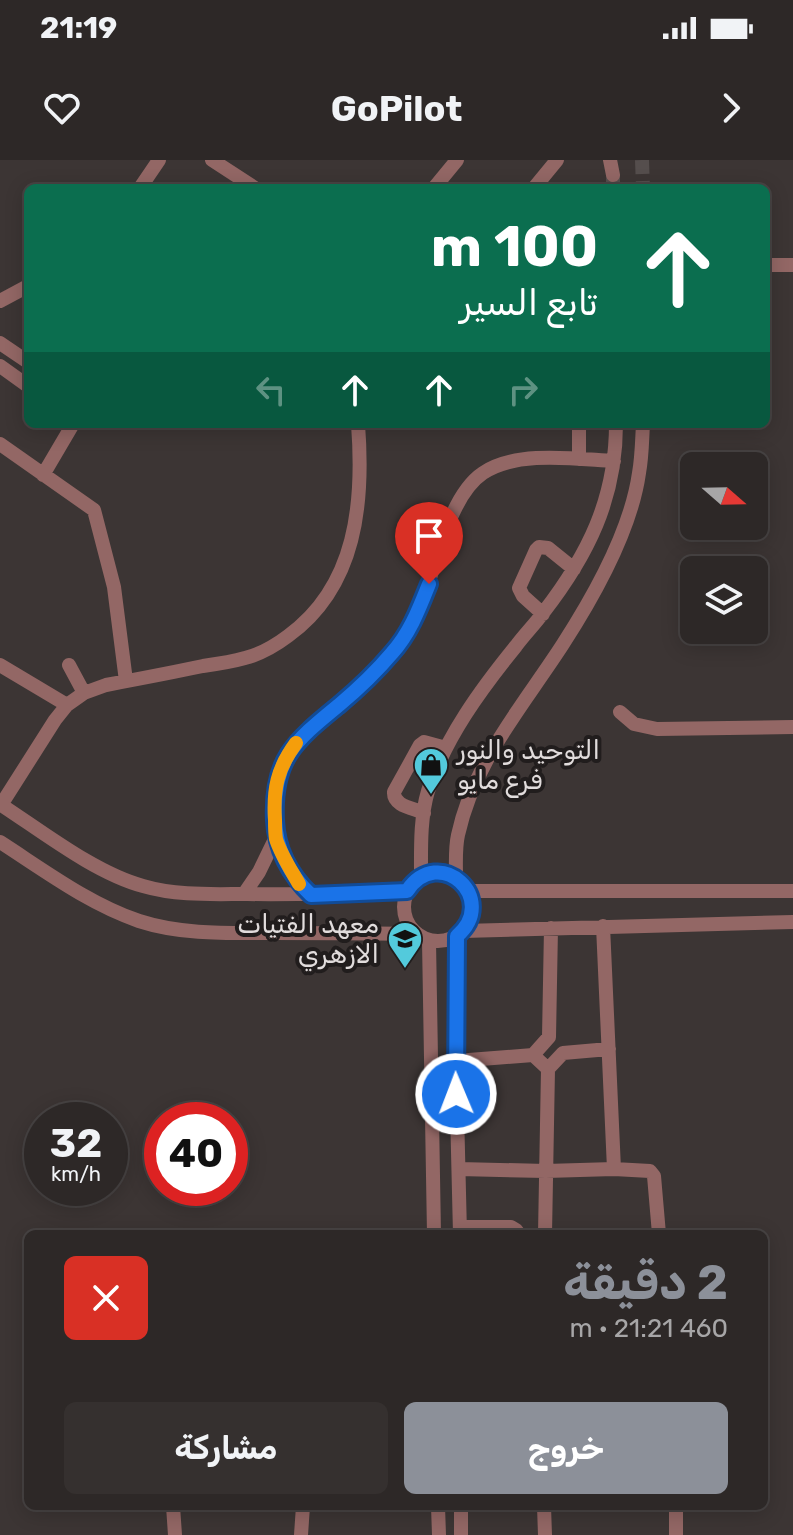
<!DOCTYPE html>
<html lang="ar">
<meta charset="utf-8">
<style>
body{margin:0;font-family:Rubik,"Noto Sans Arabic",sans-serif;background:#35302f;color:#f1f3f6;direction:rtl;height:100vh;display:flex;flex-direction:column;font-size:30px;white-space:nowrap}
*{box-sizing:border-box;margin:0}
p{font-size:26px;color:#a7a6a7}
.icon{flex:none;width:44px;height:44px;fill:none;stroke:currentColor;stroke-width:2;stroke-linecap:round;stroke-linejoin:round}
.map{position:relative;flex:1;overflow:hidden;direction:ltr}
.panel{position:absolute;left:24px;top:1070px;width:744px;height:280px;display:flex;flex-direction:column;background:#2d2827;border-radius:12px;box-shadow:0 4px 20px #0003,0 0 0 2px #484444;direction:rtl}
.panel>*{flex:none}
.guide{position:absolute;left:24px;top:24px;width:746px;height:244px;border-radius:12px;box-shadow:0 4px 20px #0003,0 0 0 2px #484444;direction:rtl;background:#0b6e4f;color:#fff;overflow:hidden}
.needle{width:52px;rotate:110deg}
.tools{position:absolute;left:680px;top:292px;display:grid;gap:16px}
.tools a{display:grid;place-items:center;width:88px;height:88px;border-radius:12px;background:#2d2827;box-shadow:0 4px 20px #0003,0 0 0 2px #484444;font-size:40px}
.speed{position:absolute;left:24px;top:942px;display:flex;gap:16px;font-size:40px;font-weight:700;text-align:center}
.speed>*{display:grid;place-content:center;width:104px;height:104px;border-radius:50%;background:#2d2827;box-shadow:0 4px 20px #0003,0 0 0 2px #484444;line-height:1}
.speed small{font-size:20px;font-weight:400}
.speed .limit{border:12px solid #d22;background:#fff;color:#111}
.pin{position:absolute;display:grid;place-items:center;width:68px;height:68px;color:#fff;margin:-82px -34px;border-radius:50% 50% 50% 0;rotate:-45deg;box-shadow:0 0 8px #0007}
.pin .icon{rotate:45deg}
.me{position:absolute;width:88px;margin:-44px;rotate:359deg;stroke-linejoin:round;filter:drop-shadow(0 0 6px #0008)}
.turn{display:flex;align-items:center;gap:28px;height:168px;padding:0 40px;font-size:36px}
.turn .icon{width:104px;height:104px;stroke-width:2.5}
.turn b{display:block;font-size:56px;line-height:68px}
.lanes{display:flex;align-items:center;height:76px;padding:0 40px;background:#0003;justify-content:center;gap:40px;direction:ltr}
.lanes .off{opacity:.35}
.round{display:grid;place-items:center;flex:none;width:84px;height:84px;border-radius:12px;background:#35302f}
.overview{display:flex;align-items:center;justify-content:space-between;height:136px;padding:0 40px}
h1{font-size:48px;font-weight:700;line-height:60px;color:#8c9099}
.button{display:flex;gap:16px;margin-top:auto;padding:16px 40px}
.button a{flex:1;height:92px;border-radius:12px;background:#8c9099;color:#fff;font-size:32px;font-weight:700;line-height:92px;text-align:center}
.button a+a{background:#35302f;color:#f1f3f6}
.status{display:flex;justify-content:space-between;align-items:center;height:56px;padding:0 40px;background:#2d2827;direction:ltr}
.status svg{height:22px;fill:currentColor}
header{display:flex;justify-content:space-between;align-items:center;height:104px;padding:0 40px;background:#2d2827;font-size:36px;font-weight:700}
.map>svg:first-child{display:block}
.lines{fill:none;stroke-linecap:round;stroke-linejoin:round}
.minor-tunnel{stroke:#554e4d;stroke-width:14;stroke-dasharray:14 7;stroke-linecap:butt}
.minor{stroke:#936765;stroke-width:14}
.route-casing{stroke:#114b97;stroke-width:20}
.route{stroke:#1a73e8;stroke-width:14}
.slow{stroke:#f59e0b;stroke-width:14}
.labels{text-anchor:middle;stroke-width:8;stroke-linejoin:round;paint-order:stroke}
.poi-label{font-size:26px;fill:#e1dcdc;stroke:#211d1d;text-anchor:start}
</style>
<div class="status"><b>21:19</b><svg viewBox="0 0 49 12"><path d="M0 12V9h3v3zM5 12V6h3v6zM10 12V3h3v9zM15 12V0h3v12zM26 1h20v11H26zM47 4h2v5h-2z"/></svg></div>
<header><svg class="icon" aria-label="forward" viewBox="0 0 24 24"><path d="M9 5l7 7-7 7"/></svg>GoPilot<svg class="icon" aria-label="heart" viewBox="0 0 24 24"><path d="M12 20l-8-8c-3-5 5-10 8-4 3-6 11-1 8 4z"/></svg></header>
<div class="map">
<svg width="793" height="1375" viewBox="0 0 793 1375">
<rect width="100%" height="100%" fill="#3c3534"/>
<g class="lines">
<!-- minor-tunnel -->
<path class="minor-tunnel" d="M642,0L643,28
M613,15V28"/>
<!-- minor -->
<path class="minor" d="M212,0L255,28
M610,0L613,15
M140,28L159,0
M434,28L457,0
M534,28L557,0
M766,105H793
M0,141L28,126
M0,183L28,202
M0,206L28,226
M0,284L94,350L114,427L126,521
M579,299V264
M43,315L73,264
M543,454L523,436L519,428L536,390L539,387L548,388L574,409
M0,505L67,545
M69,505L84,533
M620,552L634,564L657,569L793,567
M0,644C43,672 95,713 143,726C177,736 212,734 247,734C300,735 353,733 407,731
M1,645L55,560L67,545L84,533L106,525C138,519 170,513 203,506C217,504 231,502 245,498C261,494 276,485 288,476C357,426 364,342 358,264
M424,653C413,648 393,646 394,632L420,585L424,582L446,588
M0,682C45,711 89,744 139,761C182,775 229,773 274,773C321,773 368,773 415,774
M404 747a34 34 0 1 1 68 0a34 34 0 1 1-68 0Z
M421,716C421,688 420,658 428,631C445,578 481,529 516,486C524,475 535,464 543,453C588,395 616,339 616,264
M456,717C456,703 455,688 458,675C474,601 523,546 563,484C594,436 631,370 639,313C642,297 642,280 643,264
M468,731H793
M244,734L259,712L276,677
M311,735C291,716 276,689 275,661C274,651 273,640 275,631C284,586 311,569 343,542C369,520 395,495 412,465C434,424 444,339 483,313C517,290 576,299 614,301
M603,766L614,1009
M463,771L793,762
M457,776L456,909L460,1074
M429,781L434,1074
M456,901L533,895
M548,909L533,895L549,877L551,768
M459,1009L546,1011L614,1009L650,1011L654,1016L659,1074
M460,1067H511L516,1070L519,1074
M545,1074L548,909L563,893L609,889
M173,1346L175,1375
M438,1346L439,1375
M461,1346V1375
M544,1346L545,1375
M676,1346V1375
M301,1375L303,1346"/>
</g>
<g class="lines">
<defs>
<path id="route" d="M429,424C419,449 410,473 392,493C376,512 358,529 339,545C295,581 272,599 275,660C276,689 290,715 311,735L407,731C439,683 500,739 457,776L456,934"/>
</defs>
<!-- route casing -->
<use href="#route" class="route-casing"/>
<!-- route -->
<use href="#route" class="route"/>
<!-- slow -->
<path class="slow" d="M296,583C277,609 273,629 275,660C275,666 275,673 276,679C281,695 291,710 299,724"/>
</g>
<!-- icons -->
<defs>
<symbol id="shop-pin" viewBox="-11 -11 22 30"><path d="M0 17L-7.5 6A9.5 9.5 0 1 1 7.5 6Z" fill="#53cadc" stroke="#211d1d"/><path d="M-5-2.5h2.3a2.7 3.5 0 0 1 5.4 0H5L5.5 6h-11ZM-1.5-2.5h3a1.5 2.3 0 0 0-3 0Z" fill="#111"/></symbol>
<symbol id="school-pin" viewBox="-11 -11 22 30"><path d="M0 17L-7.5 6A9.5 9.5 0 1 1 7.5 6Z" fill="#53cadc" stroke="#211d1d"/><path d="M0-5L7-2L0 1L-7-2ZM-4 1L0 2.5L4 1V4Q0 6-4 4Z" fill="#111"/></symbol>
</defs>
<g fill-rule="evenodd">
<use href="#shop-pin" x="411" y="585" width="40" height="54"/>
<use href="#school-pin" x="385" y="759" width="40" height="54"/>
</g>
<g class="labels">
<!-- poi labels -->
<g class="poi-label">
<text x="457" y="599">التوحيد والنور<tspan x="457" dy="30">فرع مايو</tspan></text>
<text x="379" y="773" text-anchor="end">معهد الفتيات<tspan x="379" dy="30">الازهري</tspan></text>
</g>
</g>
</svg>
<div class="tools">
<a><svg class="needle" viewBox="-14 -14 28 28"><path d="M0-13l5 13h-10z" fill="#e53935"/><path d="M0 13l5-13h-10z" fill="#a7a6a7"/></svg></a>
<a><svg class="icon" aria-label="layers" viewBox="0 0 24 24"><path d="M12 4l9 5-9 5-9-5zM3 14l9 5 9-5"/></svg></a>
</div>
<div class="speed"><div>32<small>km/h</small></div><div class="limit">40</div></div>
<div class="pin" style="left:429px;top:424px;background:#d93025"><svg class="icon" aria-label="arrive" viewBox="0 0 24 24"><path d="M6 21V4h12l-3 4 3 4H6"/></svg></div>
<svg class="me" style="left:456px;top:934px" viewBox="-20 -20 40 40"><circle r="17" fill="#1a73e8" stroke="#fff" stroke-width="3"/><path d="M0-11L8 9 0 5-8 9z" fill="#fff"/></svg>
<div class="guide">
<div class="turn"><svg class="icon" aria-label="ahead" viewBox="0 0 24 24"><path d="M12 20V5M6 11l6-6 6 6"/></svg><div><b>100 m</b>تابع السير</div></div>
<div class="lanes"><svg class="icon off" aria-label="left" viewBox="0 0 24 24"><path d="M17 20v-9H6M10 6l-5 5 5 5"/></svg><svg class="icon" aria-label="ahead" viewBox="0 0 24 24"><path d="M12 20V5M6 11l6-6 6 6"/></svg><svg class="icon" aria-label="ahead" viewBox="0 0 24 24"><path d="M12 20V5M6 11l6-6 6 6"/></svg><svg class="icon off" aria-label="right" viewBox="0 0 24 24"><path d="M7 20v-9h11M14 6l5 5-5 5"/></svg></div>
</div>
<section class="panel">
<div class="overview"><div><h1>2 دقيقة</h1><p>460 m · 21:21</p></div><a class="round" style="background:#d93025;color:#fff"><svg class="icon" aria-label="close" viewBox="0 0 24 24"><path d="M6 6l12 12M18 6L6 18"/></svg></a></div>
<div class="button"><a>خروج</a><a>مشاركة</a></div>
</section>
</div>
